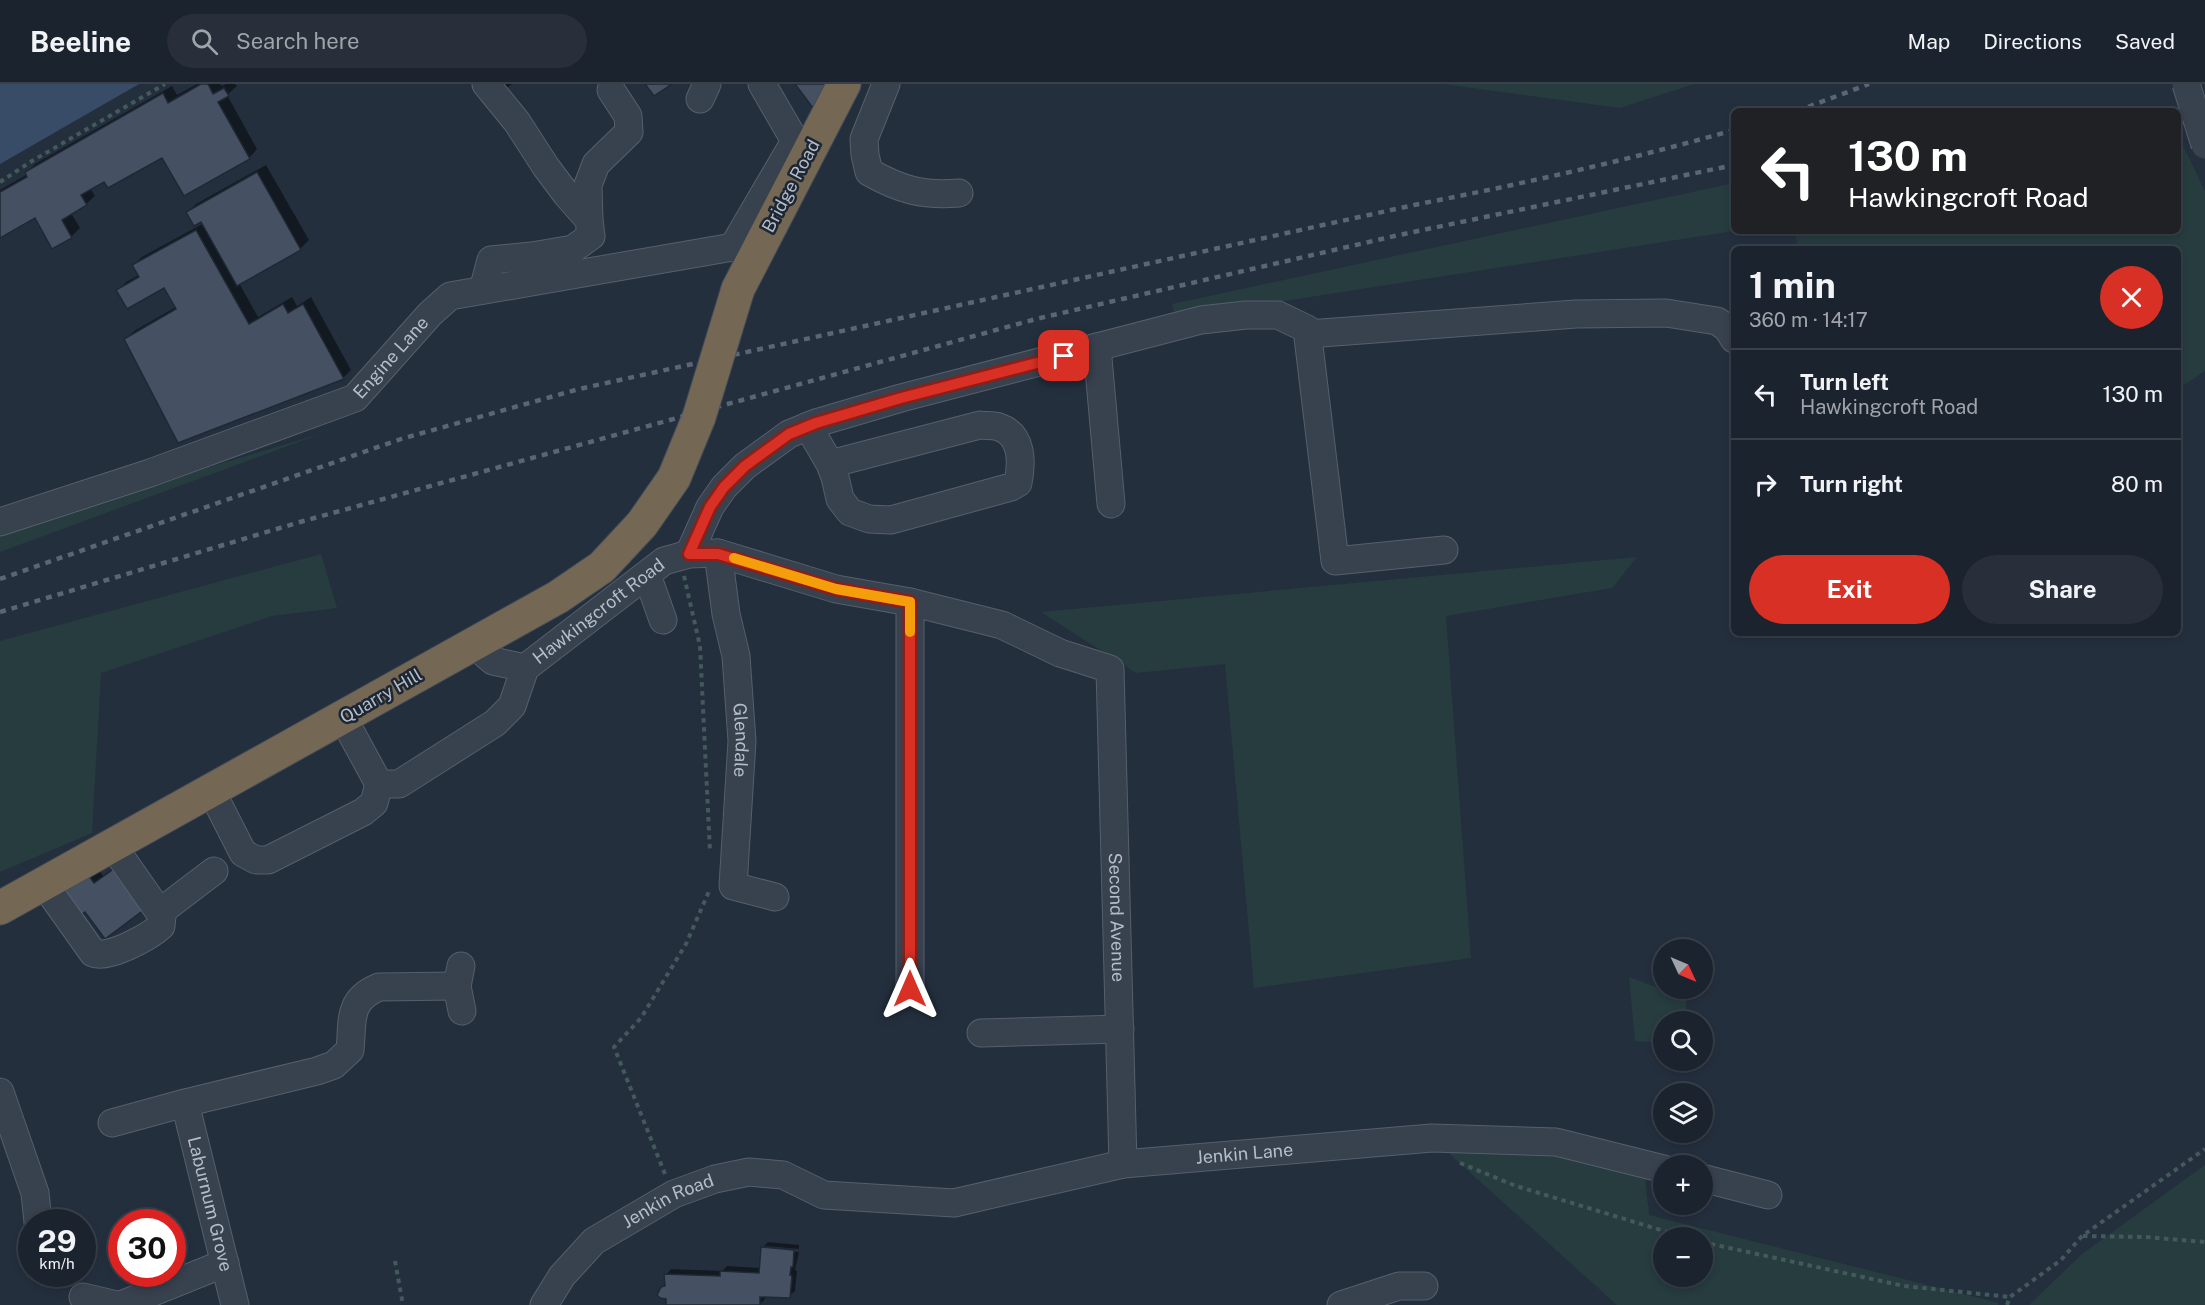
<!DOCTYPE html>
<meta charset="utf-8">
<style>
body{margin:0;font-family:"Public Sans",sans-serif;background:#282f3a;color:#f1f3f6;height:100vh;display:flex;flex-direction:column;font-size:22px;white-space:nowrap}
*{box-sizing:border-box;margin:0}
p{font-size:20px;color:#a0a4aa}
.icon{flex:none;width:33px;height:33px;fill:none;stroke:currentColor;stroke-width:2;stroke-linecap:round;stroke-linejoin:round}
.map{position:relative;flex:1;overflow:hidden}
.sheet{position:absolute;left:1731px;top:162px;width:450px;height:390px;display:flex;flex-direction:column;background:#1b232e;border-radius:9px;box-shadow:0 3px 9px #0003,0 0 0 2px #39404a}
.sheet>*{flex:none}
.top-card{position:absolute;left:1731px;top:24px;width:450px;height:126px;border-radius:9px;box-shadow:0 3px 9px #0003,0 0 0 2px #39404a;background:#202124;color:#fff;overflow:hidden}
.needle{width:39px;rotate:134deg}
.buttons{position:absolute;left:1653px;top:855px;display:grid;gap:12px}
.buttons a{display:grid;place-items:center;width:60px;height:60px;border-radius:50%;background:#1b232e;box-shadow:0 3px 9px #0003,0 0 0 2px #39404a;font-size:30px}
.speed{position:absolute;left:18px;top:1125px;display:flex;gap:12px;font-size:30px;font-weight:700;text-align:center}
.speed>*{display:grid;place-content:center;width:78px;height:78px;border-radius:50%;background:#1b232e;box-shadow:0 3px 9px #0003,0 0 0 2px #39404a;line-height:1}
.speed small{font-size:15px;font-weight:400}
.speed .limit{border:9px solid #d22;background:#fff;color:#111}
.pin{position:absolute;display:grid;place-items:center;width:51px;height:51px;color:#fff;margin:-26px;border-radius:12px;box-shadow:0 3px 9px #0006}
.me{position:absolute;width:66px;margin:-33px;rotate:0deg;stroke-linejoin:round;filter:drop-shadow(0 0 4px #0008)}
.turn{display:flex;align-items:center;gap:21px;height:126px;padding:0 18px;font-size:27px}
.turn .icon{width:78px;height:78px;stroke-width:2.5}
.turn b{display:block;font-size:42px;line-height:51px}
.round{display:grid;place-items:center;flex:none;width:63px;height:63px;border-radius:32px;background:#282f3a}
.head{display:flex;align-items:center;justify-content:space-between;height:102px;padding:0 18px}
h1{font-size:36px;font-weight:700;line-height:45px}
.action{display:flex;gap:12px;margin-top:auto;padding:12px 18px}
.action a{flex:1;height:69px;border-radius:36px;background:#d93025;color:#fff;font-size:24px;font-weight:700;line-height:69px;text-align:center}
.action a+a{background:#282f3a;color:#f1f3f6}
ul{padding:0;list-style:none}
li{display:flex;align-items:center;gap:18px;height:90px;padding:0 18px;border-top:2px solid #39404a}
li div{flex:1}
li b{display:block;font-size:22px}
li em{font-style:normal}
header{display:flex;align-items:center;gap:36px;box-sizing:border-box;height:84px;padding:0 30px;background:#1b232e;border-bottom:2px solid #39404a}
header strong{font-size:28px}
nav{display:flex;gap:33px;margin-inline-start:auto;font-size:21px}
.search{width:420px;height:54px;background:#282f3a;display:flex;align-items:center;gap:15px;box-sizing:border-box;padding:0 21px;border-radius:33px;color:#a0a4aa;font-size:22px}
.map>svg:first-child{display:block}
.green{fill:#263c3f;fill-rule:evenodd}
.water{fill:#394c67}
.shadow{fill:#0007}
.building{fill:#455162;stroke:#1f2835;stroke-width:1.5}
.lines{fill:none;stroke-linecap:round;stroke-linejoin:round}
.minor-casing{stroke:#565f6c;stroke-width:29}
.highway-casing{stroke:#434c59;stroke-width:35}
.path{stroke:#44595c;stroke-width:4;stroke-dasharray:4.5 4.5;stroke-linecap:butt}
.minor{stroke:#38414e;stroke-width:27}
.highway{stroke:#746855;stroke-width:33}
.rail{stroke:#5a6575;stroke-width:4.5;stroke-dasharray:6 6;stroke-linecap:butt}
.minor-bridge-casing{stroke:#565f6c;stroke-width:29;stroke-linecap:butt}
.highway-bridge-casing{stroke:#434c59;stroke-width:35;stroke-linecap:butt}
.minor-bridge{stroke:#38414e;stroke-width:27}
.highway-bridge{stroke:#746855;stroke-width:33}
.route-casing{stroke:#8d1f18;stroke-width:15}
.route{stroke:#d93025;stroke-width:10}
.slow{stroke:#f59e0b;stroke-width:10}
.labels{text-anchor:middle;stroke-width:5;stroke-linejoin:round;paint-order:stroke}
.street-label{font-size:18px;fill:#b4bcc9;stroke:#1d2633}
</style>
<header>
<strong>Beeline</strong>
<div class="search"><svg class="icon" aria-label="search" viewBox="0 0 24 24"><circle cx="10" cy="10" r="6"/><path d="M15 15l6 6"/></svg>Search here</div>
<nav><a>Map</a><a>Directions</a><a>Saved</a></nav>
</header>
<div class="map">
<svg width="2205" height="1221" viewBox="0 0 2205 1221">
<rect width="100%" height="100%" fill="#242f3e"/>
<!-- green -->
<path class="green" d="M1443,0H1694L1620,24Z
M2178,51L2205,107V287L2178,305V165H1798L1795,147H2178Z
M1734,99V147L1175,234L1172,220Z
M323,349L0,468V446Z
M321,470L337,524L272,532L101,589L92,749L0,788V557Z
M1637,473L1612,504L1446,532L1471,874L1254,904L1225,580L1136,589L1041,528Z
M1629,893L1686,914V937L1664,938L1663,959L1635,957Z
M1445,1066H1553L1645,1091L1649,1131L1999,1219L1998,1221H1617ZM1664,1154H1702V1192H1664Z
M2205,1081V1221H2029L2082,1170Z"/>
<!-- water -->
<path class="water" d="M0,0H139L0,80Z"/>
<!-- shadow -->
<path class="shadow" d="M197,0H220L222,2L226,0H235L237,2L227,11L257,65L249,74L163,72L105,96L90,104L95,112L86,120L71,129L80,144L71,153L53,163L35,132L0,152V106L28,90L27,88L35,80L172,2L177,11Z
M496,0H512L501,8Z
M266,81L309,156L300,165L239,199L258,233L292,213L297,222L311,213L351,286L343,294L126,255L134,247L176,223L165,202L118,207L126,198L139,191L134,181L142,173L204,139L188,128L196,120Z
M124,777L85,826L62,810L96,782L103,792Z
M768,1158L799,1161V1165L765,1162V1165L799,1168L795,1186L797,1187L795,1207L789,1212H765V1215L759,1221H667L668,1214L662,1204L666,1199V1191L671,1185L722,1187L727,1182L761,1184L762,1164Z"/>
<!-- building -->
<path class="building" d="M201,0H208L213,10L224,4L229,12L218,18L250,75L184,112L162,74L108,104L104,98L81,111L87,121L62,136L72,154L52,165L35,134L0,154V108L27,93L25,88L163,9L168,19Z
M645,0H672L654,12Z
M795,0H827L813,24Z
M257,88L301,166L237,202L201,138L194,142L186,128Z
M196,146L249,240L283,220L288,229L303,220L344,295L178,359L124,255L176,225L164,204L127,225L116,206L139,193L132,181Z
M115,784L145,825L105,855L85,828L77,834L60,810L87,789L94,799Z
M761,1163L794,1166L793,1183H791L790,1191L792,1192L790,1214L760,1213V1221H666V1215L660,1214L657,1211L661,1203L665,1202L664,1190L720,1192V1187L759,1189Z"/>
<g class="lines">
<defs>
<g id="minor">
<path d="M886,0L864,55L865,71L869,88C901,106 923,112 959,109"/>
<path d="M700,15L707,0"/>
<path d="M589,136L588,101L596,80L629,48L628,32L611,6"/>
<path d="M733,163L795,57L762,0"/>
<path d="M483,206L491,176L532,172L573,165L591,152L589,136L567,111L546,83L517,38L486,0"/>
<path d="M1308,250L1576,230L1666,229L1717,237L1727,244L1734,255"/>
<path d="M1097,263L1111,420"/>
<path d="M808,342L830,380L835,393L840,415L850,428L869,435L891,436L1011,403L1018,399C1022,379 1023,351 999,343C993,341 985,342 980,341L830,380"/>
<path id="s1" d="M0,438L150,389L355,314L430,230L450,212L733,163L754,172"/>
<path id="s2" d="M718,469L726,530L736,572L742,657L733,802L775,813"/>
<path d="M689,470L710,423L724,403L745,382L789,350L816,339L901,314L1201,236L1246,231H1278L1307,245L1335,477L1444,466"/>
<path d="M647,491L663,536"/>
<path d="M910,518V905"/>
<path id="s3" d="M473,560L493,577L525,584L664,477L689,470L718,469L836,505L910,518L1002,541L1060,569L1110,585L1123,1080"/>
<path d="M379,700H399L495,639L512,622L525,584"/>
<path d="M212,708L243,769L256,776H268L363,728L374,719L379,700L343,634"/>
<path d="M44,800L93,869C107,876 149,853 161,842L162,832L113,762"/>
<path d="M160,828L214,787"/>
<path d="M461,882L457,902L462,927"/>
<path d="M981,949L1120,945"/>
<path d="M0,1008L35,1109L38,1138"/>
<path id="s4" d="M185,1019L235,1221"/>
<path d="M112,1039L185,1019L317,987L334,981L350,966C353,937 347,916 379,903L457,902"/>
<path d="M1702,1094L1768,1111"/>
<path d="M83,1213L117,1221"/>
<path d="M121,1221L225,1179"/>
<path id="s5" d="M544,1221L562,1192L594,1157L674,1110L715,1095L749,1088L783,1091L824,1111L954,1119L1123,1080L1432,1054L1556,1058L1664,1085"/>
<path d="M1341,1221L1399,1202H1424"/>
</g>
<path id="highway" d="M738,205L844,0
M0,824L558,513L602,483L642,440L674,394L699,333"/>
</defs>
<!-- minor casing -->
<use href="#minor" class="minor-casing"/>
<!-- highway casing -->
<use href="#highway" class="highway-casing"/>
<!-- path -->
<path class="path" d="M0,98L32,77L165,0
M684,492L700,562L710,768
M1460,1079L1516,1102L1687,1154
M665,1090L614,963L641,934L686,860L710,805
M2083,1152L2146,1153L2205,1158
M1702,1158L1904,1202L2010,1213
M395,1177L403,1221
M2007,1221L2010,1213L2061,1176L2082,1152L2205,1065"/>
<!-- minor -->
<use href="#minor" class="minor"/>
<!-- highway -->
<use href="#highway" class="highway"/>
<!-- rail -->
<path class="rail" d="M1797,27L1869,0
M2178,38L2205,39
M0,495L401,355L579,305L1414,121C1522,100 1629,76 1734,46
M0,528L300,438L1036,235L1399,151L1734,81"/>
<defs>
<path id="minor-bridge" d="M2186,0L2205,61"/>
<path id="highway-bridge" d="M699,333L738,205"/>
</defs>
<!-- minor-bridge casing -->
<use href="#minor-bridge" class="minor-bridge-casing"/>
<!-- highway-bridge casing -->
<use href="#highway-bridge" class="highway-bridge-casing"/>
<!-- minor-bridge -->
<use href="#minor-bridge" class="minor-bridge"/>
<!-- highway-bridge -->
<use href="#highway-bridge" class="highway-bridge"/>
</g>
<g class="lines">
<defs>
<path id="route" d="M910,905V518L836,505L718,470H689L710,423L724,403L745,382L789,350L816,339L901,314L1064,272"/>
</defs>
<!-- route casing -->
<use href="#route" class="route-casing"/>
<!-- route -->
<use href="#route" class="route"/>
<!-- slow -->
<path class="slow" d="M734,474L836,505L910,518V548"/>
</g>
<g class="labels">
<!-- street labels -->
<g class="street-label">
<text transform="translate(791 102) rotate(-62)" y="6">Bridge Road</text>
<text dy="6" stroke="none"><textPath href="#s1" startOffset="430">Engine Lane</textPath></text>
<text dy="6" stroke="none"><textPath href="#s3" startOffset="152">Hawkingcroft Road</textPath></text>
<text transform="translate(381 612) rotate(-30)" y="6">Quarry Hill</text>
<text dy="6" stroke="none"><textPath href="#s2" startOffset="189">Glendale</textPath></text>
<text dy="6" stroke="none"><textPath href="#s3" startOffset="948">Second Avenue</textPath></text>
<text dy="6" stroke="none"><textPath href="#s5" startOffset="758">Jenkin Lane</textPath></text>
<text dy="6" stroke="none"><textPath href="#s5" startOffset="166">Jenkin Road</textPath></text>
<text dy="6" stroke="none"><textPath href="#s4" startOffset="104">Laburnum Grove</textPath></text>
</g>
</g>
</svg>
<div class="buttons">
<a><svg class="needle" viewBox="-14 -14 28 28"><path d="M0-13l5 13h-10z" fill="#e53935"/><path d="M0 13l5-13h-10z" fill="#a0a4aa"/></svg></a>
<a><svg class="icon" aria-label="search" viewBox="0 0 24 24"><circle cx="10" cy="10" r="6"/><path d="M15 15l6 6"/></svg></a>
<a><svg class="icon" aria-label="layers" viewBox="0 0 24 24"><path d="M12 4l9 5-9 5-9-5zM3 14l9 5 9-5"/></svg></a>
<a>+</a>
<a>−</a>
</div>
<div class="speed"><div>29<small>km/h</small></div><div class="limit">30</div></div>
<div class="pin" style="left:1064px;top:272px;background:#d93025"><svg class="icon" aria-label="arrive" viewBox="0 0 24 24"><path d="M6 21V4h12l-3 4 3 4H6"/></svg></div>
<svg class="me" style="left:910px;top:905px" viewBox="-20 -20 40 40"><path d="M0-17L14 15 0 8-14 15z" fill="#d93025" stroke="#fff" stroke-width="4"/></svg>
<div class="top-card">
<div class="turn"><svg class="icon" aria-label="left" viewBox="0 0 24 24"><path d="M17 20v-9H6M10 6l-5 5 5 5"/></svg><div><b>130 m</b>Hawkingcroft Road</div></div>
</div>
<section class="sheet">
<div class="head"><div><h1>1 min</h1><p>360 m · 14:17</p></div><a class="round" style="background:#d93025;color:#fff"><svg class="icon" aria-label="close" viewBox="0 0 24 24"><path d="M6 6l12 12M18 6L6 18"/></svg></a></div>
<ul>
<li><svg class="icon" aria-label="left" viewBox="0 0 24 24"><path d="M17 20v-9H6M10 6l-5 5 5 5"/></svg><div><b>Turn left</b><p>Hawkingcroft Road</p></div><em>130 m</em></li>
<li><svg class="icon" aria-label="right" viewBox="0 0 24 24"><path d="M7 20v-9h11M14 6l5 5-5 5"/></svg><div><b>Turn right</b></div><em>80 m</em></li>
</ul>
<div class="action"><a>Exit</a><a>Share</a></div>
</section>
</div>
